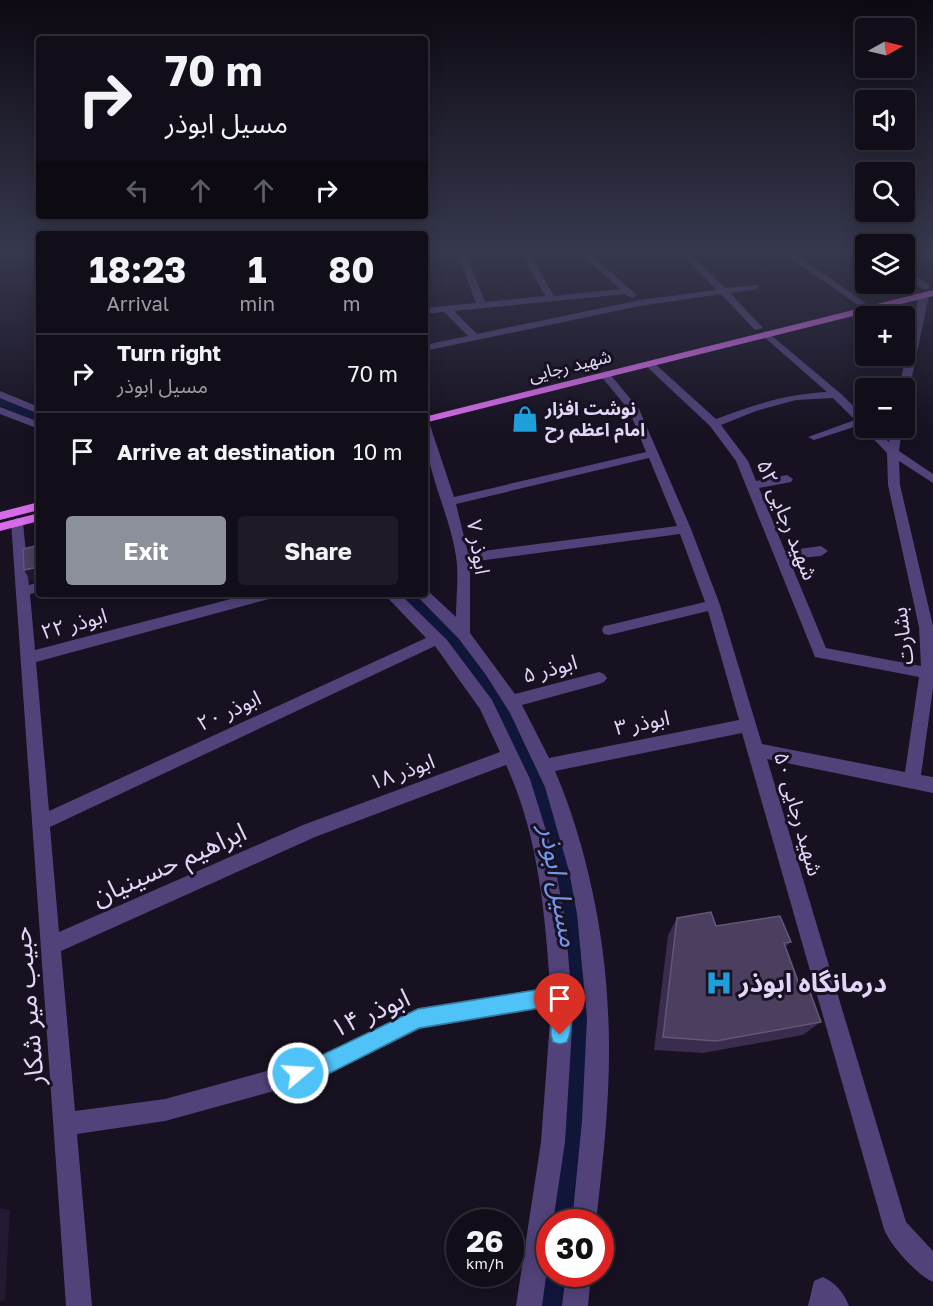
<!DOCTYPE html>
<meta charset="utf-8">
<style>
body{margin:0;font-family:"Golos Text","Noto Sans Arabic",sans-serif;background:#1e1b26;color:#f1f3f6;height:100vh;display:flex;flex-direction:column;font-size:22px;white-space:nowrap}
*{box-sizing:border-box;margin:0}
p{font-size:20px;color:#9c9ca2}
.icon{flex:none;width:33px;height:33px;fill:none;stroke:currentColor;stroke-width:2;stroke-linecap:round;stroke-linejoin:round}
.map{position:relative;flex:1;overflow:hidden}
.drawer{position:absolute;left:36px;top:231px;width:392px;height:366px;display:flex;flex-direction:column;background:#110d19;border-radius:6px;box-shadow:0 3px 15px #0003,0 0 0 2px #302d38}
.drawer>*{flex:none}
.hud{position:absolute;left:36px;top:36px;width:392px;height:183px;border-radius:6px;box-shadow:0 3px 15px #0003,0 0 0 2px #302d38;background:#110d19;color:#f1f3f6;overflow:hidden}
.needle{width:39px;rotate:82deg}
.fabs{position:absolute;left:855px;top:18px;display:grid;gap:12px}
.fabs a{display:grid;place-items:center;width:60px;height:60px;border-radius:6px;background:#110d19;box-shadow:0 3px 15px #0003,0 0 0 2px #302d38;font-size:30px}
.speed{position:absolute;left:446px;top:1209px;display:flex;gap:12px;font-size:30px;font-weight:700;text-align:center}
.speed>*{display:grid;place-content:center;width:78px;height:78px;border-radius:50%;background:#110d19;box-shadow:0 3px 15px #0003,0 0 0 2px #302d38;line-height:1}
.speed small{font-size:15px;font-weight:400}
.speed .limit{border:9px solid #d22;background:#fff;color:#111}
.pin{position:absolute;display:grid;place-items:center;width:51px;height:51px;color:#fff;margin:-62px -26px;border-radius:50% 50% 50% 0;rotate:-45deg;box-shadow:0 0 6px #0007}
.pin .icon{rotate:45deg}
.me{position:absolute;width:66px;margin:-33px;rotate:72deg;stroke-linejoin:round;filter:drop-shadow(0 0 4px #0008)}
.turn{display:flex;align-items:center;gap:21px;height:126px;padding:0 30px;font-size:27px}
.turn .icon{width:78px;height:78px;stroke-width:2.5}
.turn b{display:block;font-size:42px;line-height:51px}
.lanes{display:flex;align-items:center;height:57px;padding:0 30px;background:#0003;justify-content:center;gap:30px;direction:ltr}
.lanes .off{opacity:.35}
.eta{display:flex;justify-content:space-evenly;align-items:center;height:102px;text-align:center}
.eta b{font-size:36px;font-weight:700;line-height:42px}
.button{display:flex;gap:12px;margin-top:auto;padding:12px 30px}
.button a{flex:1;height:69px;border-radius:6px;background:#8c9099;color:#fff;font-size:24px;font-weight:700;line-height:69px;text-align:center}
.button a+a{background:#1e1b26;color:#f1f3f6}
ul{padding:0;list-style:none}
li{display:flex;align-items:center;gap:18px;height:78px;padding:0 30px;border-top:2px solid #302d38}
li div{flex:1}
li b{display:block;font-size:22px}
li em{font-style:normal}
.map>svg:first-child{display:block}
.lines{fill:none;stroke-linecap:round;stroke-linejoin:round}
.canal{fill:#10163a;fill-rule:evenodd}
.minor{fill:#514279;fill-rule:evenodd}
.major{fill:#d76cea;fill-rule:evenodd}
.wall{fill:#3a2c4c}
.shaded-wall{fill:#241933}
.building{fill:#4c3e5f;stroke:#635677;stroke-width:1.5}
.route{fill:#4fc3f7;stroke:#337fa1;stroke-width:1.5}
.labels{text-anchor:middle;stroke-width:6;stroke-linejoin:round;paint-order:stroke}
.far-street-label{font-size:18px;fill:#e2d6f9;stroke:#171121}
.far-poi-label{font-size:18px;font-weight:bold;fill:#e2d6f9;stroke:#171121;text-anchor:start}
.street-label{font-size:21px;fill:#e2d6f9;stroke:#171121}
.near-street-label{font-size:26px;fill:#e2d6f9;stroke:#171121}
.near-poi-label{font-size:26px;font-weight:bold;fill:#e2d6f9;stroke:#171121;text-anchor:start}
.near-water-label{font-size:27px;font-style:italic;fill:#7298eb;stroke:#171121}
</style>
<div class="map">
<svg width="933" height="1306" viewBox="0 0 933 1306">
<rect width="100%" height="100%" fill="#171121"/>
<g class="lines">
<!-- canal -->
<path class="canal" d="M0,396L39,414V423L0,405Z
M397,594H416C443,620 472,645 494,676C505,693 512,711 521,729C596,881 600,1056 577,1222H548L560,1108L563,993L559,936L551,879L539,823L519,765L489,700L459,659Z
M547,1263H549V1274H573L570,1306H538L543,1274Z"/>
<!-- minor -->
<path class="minor" d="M457,251H465L485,302L545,296L520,251H528L554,296L620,289L577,251H586L637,295L632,298L625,294L454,311L477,334L640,300L716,290L680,251H688L725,288L758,285V289L730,293L763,328L755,330L721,294L640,306L424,351V345L468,336L444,312L424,314V308L476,303Z
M781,251H790L866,303L858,305Z
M904,269L929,285V289H923L904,275Z
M924,292L929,295L909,391L904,394V388H899L919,295Z
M766,331L840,393L866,418V428H874L889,442L892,428H902L899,451L933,474V483L899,461L900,485L933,626V688L921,775L933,777V793L767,759L906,1222L933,1251V1282C917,1275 890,1245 884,1229L742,733L555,771C586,843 605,934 608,1012C612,1081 604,1153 596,1222H572L582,1121L587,1018L577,914L569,871L545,787L510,713L486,675L459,639L415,594H424V590H427L456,617C456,597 459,576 456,556C449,511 424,468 424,422L430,425L454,497L646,452L629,410L600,375L609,373L639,409L691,529L720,605L762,744L905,772L919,677L815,657L736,461L710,426L644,364L653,362L716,419C753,405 786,394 827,392L763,336V332ZM833,398L855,420L808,437L814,440L860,425L887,453L888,485L919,627L921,666L826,648L789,559L821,556L828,551L821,546L785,551L759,488L791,482L793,479L787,475L756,481L748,461L721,425L756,411L796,400ZM649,458L677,526L468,553L456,504ZM680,534L705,602L609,625L604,626L602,630L604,634L609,635L708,611L739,720L549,758L522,705L599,684L604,682L607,678L604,674L599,672L515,694L470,633V562Z
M0,391L39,407V414L0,398Z
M0,407L39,422V429L0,414Z
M17,518L23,522L29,585L39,582V592L30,594L35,650L250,594H276L269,599L36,662L49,811L426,638L384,594H400L447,640L492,700L530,779L551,847L565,918L573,1013L565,1142L553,1222H549V1255L542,1306H516L541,1142L551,1007L420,1029L321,1078L165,1121L77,1134L92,1306H66L11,522ZM435,646L480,709L500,752L303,825L59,932L50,827ZM506,765C538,834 545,912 550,987L418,1008L318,1057L165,1099L75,1111L61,951L315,837Z
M566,1274H591L588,1306H562Z
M823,1277C836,1283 844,1293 849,1306H808L814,1281Z"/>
<!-- major -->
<path class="major" d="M933,290V296L424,423V417Z
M39,502V510L0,520V512Z
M39,513V521L0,531V523Z"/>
</g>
<!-- wall -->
<path class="wall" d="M677,918L791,942L785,947L802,992L821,1022L803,1035L703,1053L654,1050L668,935Z"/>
<!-- shaded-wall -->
<path class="shaded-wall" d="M39,567V580L31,582L24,570Z
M0,1208L10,1210L5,1300L0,1302Z"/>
<!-- building -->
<path class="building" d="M39,545V567L24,570L23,549Z
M711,912L716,926L780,916L791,942L784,943L802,992H810L821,1022L716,1041L663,1037L677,918Z"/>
<!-- sky -->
<linearGradient id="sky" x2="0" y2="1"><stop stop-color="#0d0912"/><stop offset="0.58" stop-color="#36384e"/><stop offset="1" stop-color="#36384e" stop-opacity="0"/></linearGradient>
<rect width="933" height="434" fill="url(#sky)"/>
<!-- route -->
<path class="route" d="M561,986L567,989C573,1002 573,1028 567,1042L560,1044L553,1042L551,1035V1006L419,1028L328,1074L298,1083L291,1080L288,1073L291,1066L318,1057L418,1009Z"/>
<!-- icons -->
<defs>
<symbol id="shop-bare" viewBox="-9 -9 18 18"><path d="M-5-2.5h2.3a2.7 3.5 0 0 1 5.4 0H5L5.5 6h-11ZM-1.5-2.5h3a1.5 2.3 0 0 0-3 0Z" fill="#1f9edc" stroke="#171121" stroke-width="2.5" paint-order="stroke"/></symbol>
<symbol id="hospital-bare" viewBox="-9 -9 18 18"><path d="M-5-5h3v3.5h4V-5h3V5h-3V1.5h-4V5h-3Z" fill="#1f9edc" stroke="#171121" stroke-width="2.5" paint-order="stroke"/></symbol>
</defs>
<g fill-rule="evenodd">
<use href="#shop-bare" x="506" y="400" width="38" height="38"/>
<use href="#hospital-bare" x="700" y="964" width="38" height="38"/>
</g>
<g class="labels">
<!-- far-street labels -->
<g class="far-street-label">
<text transform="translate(570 366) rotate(-14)" y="6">شهید رجایی</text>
</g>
<!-- far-poi labels -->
<g class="far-poi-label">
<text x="545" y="415">نوشت افزار<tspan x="545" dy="21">امام اعظم رح</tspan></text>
</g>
<!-- street labels -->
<g class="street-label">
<text transform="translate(787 520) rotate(68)" y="7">شهید رجایی ۵۲</text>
<text transform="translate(478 547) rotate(81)" y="7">ابوذر ۷</text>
<text transform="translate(74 624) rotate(-15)" y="7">ابوذر ۲۲</text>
<text transform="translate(903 636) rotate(-97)" y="7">بشارت</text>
<text transform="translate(550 669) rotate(-15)" y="7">ابوذر ۵</text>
<text transform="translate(229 711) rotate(-25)" y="7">ابوذر ۲۰</text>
<text transform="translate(642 723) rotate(-11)" y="7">ابوذر ۳</text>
<text transform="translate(402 772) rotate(-20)" y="7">ابوذر ۱۸</text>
<text transform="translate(798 814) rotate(74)" y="7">شهید رجایی ۵۰</text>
</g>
<!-- near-street labels -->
<g class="near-street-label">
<text transform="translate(169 864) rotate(-24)" y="9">ابراهیم حسینیان</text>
<text transform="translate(28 1006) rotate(-95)" y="9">حبیب میر شکار</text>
<text transform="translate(370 1013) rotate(-24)" y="9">ابوذر ۱۴</text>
</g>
<!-- near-poi labels -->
<g class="near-poi-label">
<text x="739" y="992">درمانگاه ابوذر</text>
</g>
<!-- near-water labels -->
<g class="near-water-label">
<text transform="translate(559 886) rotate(80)" y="9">مسیل ابوذر</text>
</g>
</g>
</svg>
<div class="fabs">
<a><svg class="needle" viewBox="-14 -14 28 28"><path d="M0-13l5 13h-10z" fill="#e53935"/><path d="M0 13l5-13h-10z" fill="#9c9ca2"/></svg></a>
<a><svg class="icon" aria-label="sound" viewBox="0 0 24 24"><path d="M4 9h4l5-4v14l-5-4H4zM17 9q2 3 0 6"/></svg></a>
<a><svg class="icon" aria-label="search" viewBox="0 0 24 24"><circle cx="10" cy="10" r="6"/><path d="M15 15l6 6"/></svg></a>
<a><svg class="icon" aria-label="layers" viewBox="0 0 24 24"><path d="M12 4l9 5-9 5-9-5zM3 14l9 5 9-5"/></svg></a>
<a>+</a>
<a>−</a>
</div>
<div class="speed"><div>26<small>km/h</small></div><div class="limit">30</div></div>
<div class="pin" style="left:560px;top:1035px;background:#d93025"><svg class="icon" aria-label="arrive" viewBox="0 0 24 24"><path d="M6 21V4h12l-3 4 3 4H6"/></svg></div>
<svg class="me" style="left:298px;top:1073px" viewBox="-20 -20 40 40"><circle r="17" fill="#4fc3f7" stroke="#fff" stroke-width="3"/><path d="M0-11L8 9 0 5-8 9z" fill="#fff"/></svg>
<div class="hud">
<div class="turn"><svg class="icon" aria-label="right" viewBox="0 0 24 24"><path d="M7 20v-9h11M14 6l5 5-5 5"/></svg><div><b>70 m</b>مسیل ابوذر</div></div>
<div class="lanes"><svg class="icon off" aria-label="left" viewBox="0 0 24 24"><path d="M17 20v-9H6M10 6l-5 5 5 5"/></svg><svg class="icon off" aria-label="ahead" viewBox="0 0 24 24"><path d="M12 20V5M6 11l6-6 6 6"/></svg><svg class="icon off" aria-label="ahead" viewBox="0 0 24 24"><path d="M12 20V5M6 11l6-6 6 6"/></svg><svg class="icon" aria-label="right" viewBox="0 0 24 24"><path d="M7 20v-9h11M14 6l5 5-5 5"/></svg></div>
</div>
<section class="drawer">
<div class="eta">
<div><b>18:23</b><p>Arrival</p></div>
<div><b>1</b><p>min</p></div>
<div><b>80</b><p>m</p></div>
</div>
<ul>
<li><svg class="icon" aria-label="right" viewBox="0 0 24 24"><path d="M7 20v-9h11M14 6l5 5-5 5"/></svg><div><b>Turn right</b><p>مسیل ابوذر</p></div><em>70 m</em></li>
<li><svg class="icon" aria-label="arrive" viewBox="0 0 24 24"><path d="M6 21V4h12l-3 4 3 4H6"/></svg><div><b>Arrive at destination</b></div><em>10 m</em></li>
</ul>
<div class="button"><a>Exit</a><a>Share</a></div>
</section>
</div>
